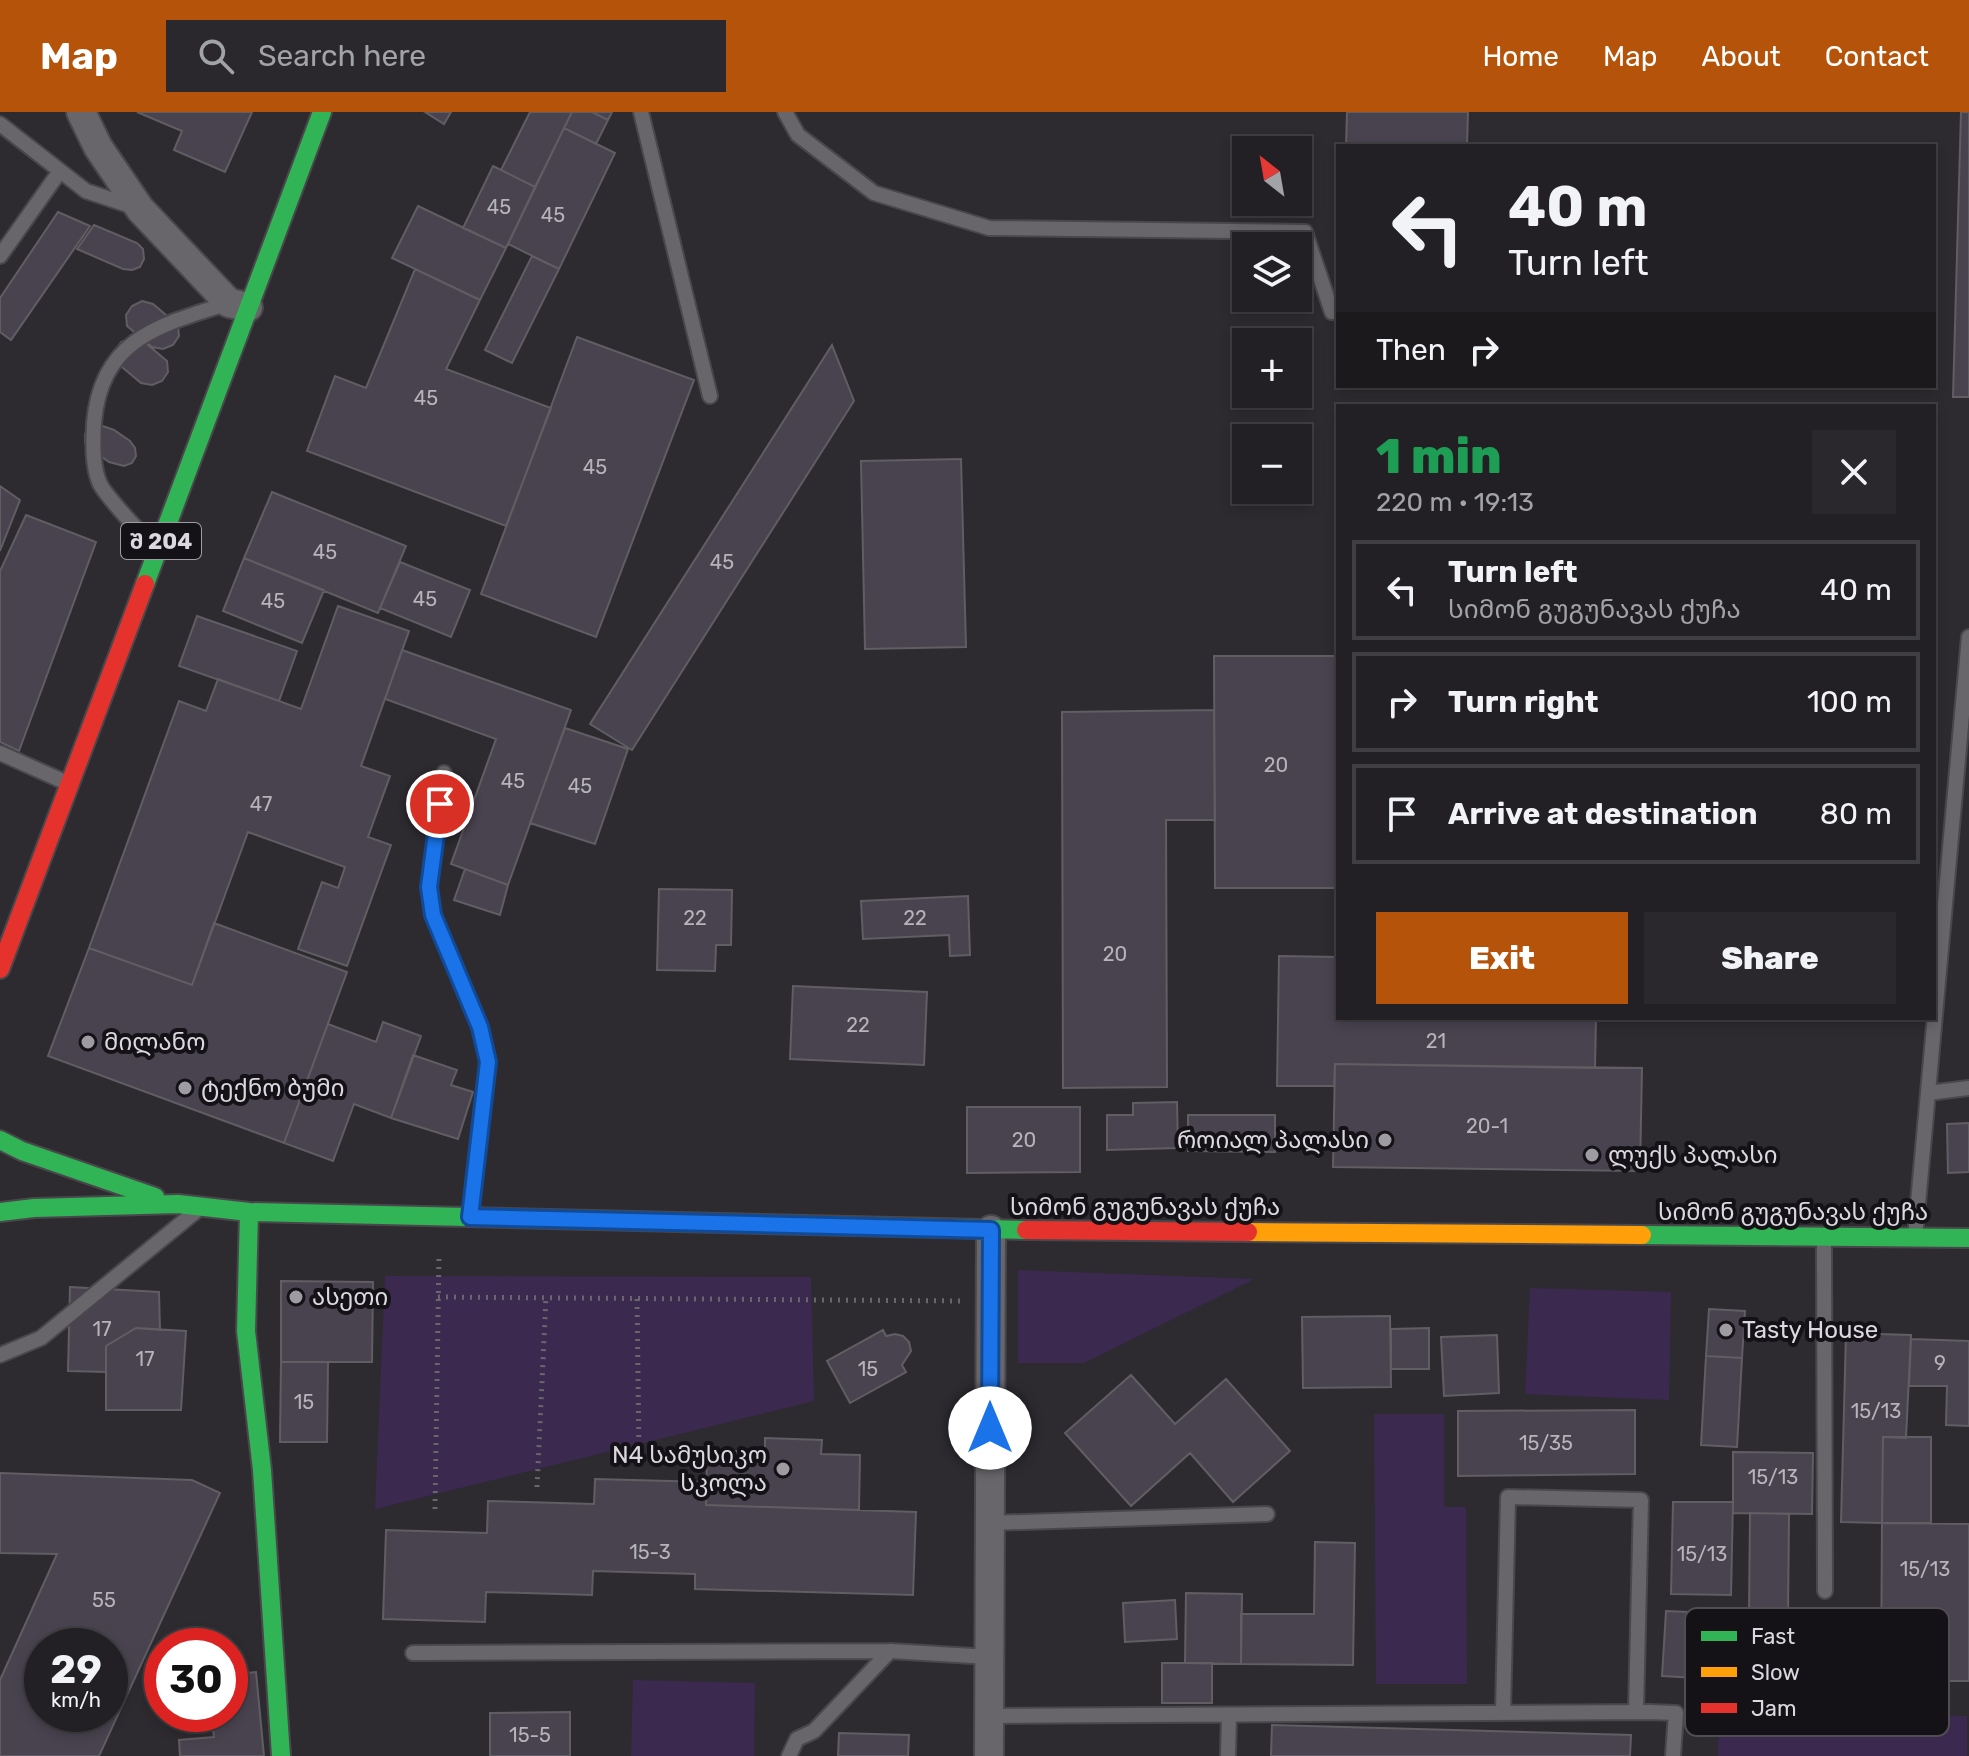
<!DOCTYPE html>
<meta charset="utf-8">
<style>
body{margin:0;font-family:Rubik,"Noto Sans Georgian",sans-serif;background:#2a282c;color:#f1f3f6;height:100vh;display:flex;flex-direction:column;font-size:30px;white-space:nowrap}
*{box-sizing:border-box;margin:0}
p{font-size:26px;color:#a2a3a6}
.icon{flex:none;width:44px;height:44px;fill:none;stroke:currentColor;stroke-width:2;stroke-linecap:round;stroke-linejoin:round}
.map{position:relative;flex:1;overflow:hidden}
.panel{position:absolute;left:1336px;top:292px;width:600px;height:616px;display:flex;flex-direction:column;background:#222024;border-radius:0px;box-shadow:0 4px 12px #0003,0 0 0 2px #3f3e41}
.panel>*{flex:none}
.guide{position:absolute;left:1336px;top:32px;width:600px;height:244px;border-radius:0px;box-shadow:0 4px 12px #0003,0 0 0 2px #3f3e41;background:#222024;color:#f1f3f6;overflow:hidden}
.needle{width:52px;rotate:329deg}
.buttons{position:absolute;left:1232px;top:24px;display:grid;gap:16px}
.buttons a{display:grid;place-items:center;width:80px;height:80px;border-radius:0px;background:#222024;box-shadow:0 4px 12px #0003,0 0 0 2px #3f3e41;font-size:40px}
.speed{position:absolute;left:24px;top:1516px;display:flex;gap:16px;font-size:40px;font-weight:700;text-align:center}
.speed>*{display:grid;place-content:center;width:104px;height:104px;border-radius:50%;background:#222024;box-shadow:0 4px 12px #0003,0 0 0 2px #3f3e41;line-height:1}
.speed small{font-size:20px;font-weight:400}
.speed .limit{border:12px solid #d22;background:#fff;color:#111}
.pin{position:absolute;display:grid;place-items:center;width:68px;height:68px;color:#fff;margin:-34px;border:4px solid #fff;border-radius:50%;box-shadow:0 2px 8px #0007}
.me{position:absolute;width:88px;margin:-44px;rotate:0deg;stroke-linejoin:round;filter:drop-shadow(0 0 6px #0008)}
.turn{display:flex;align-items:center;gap:28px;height:168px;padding:0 40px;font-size:36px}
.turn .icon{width:104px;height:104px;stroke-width:2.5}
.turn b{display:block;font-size:56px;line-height:68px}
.then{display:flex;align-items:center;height:76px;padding:0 40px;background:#0003;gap:16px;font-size:30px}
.round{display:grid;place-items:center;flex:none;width:84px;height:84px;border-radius:0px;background:#2a282c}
.overview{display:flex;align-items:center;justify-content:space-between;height:136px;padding:0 40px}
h1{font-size:48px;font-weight:800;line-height:60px;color:#1e9e55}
.primary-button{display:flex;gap:16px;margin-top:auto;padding:16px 40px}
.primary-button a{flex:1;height:92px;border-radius:0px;background:#b45309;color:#fff;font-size:32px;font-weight:800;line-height:92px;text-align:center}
.primary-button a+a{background:#2a282c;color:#f1f3f6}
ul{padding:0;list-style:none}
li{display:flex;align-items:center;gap:24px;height:100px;margin:0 16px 12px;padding:0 24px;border:4px solid #3f3e41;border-radius:0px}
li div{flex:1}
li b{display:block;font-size:30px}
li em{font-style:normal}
header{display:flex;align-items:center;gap:48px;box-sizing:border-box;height:112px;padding:0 40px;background:#b45309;color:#fff}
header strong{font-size:38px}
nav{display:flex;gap:44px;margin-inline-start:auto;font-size:28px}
.search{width:560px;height:72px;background:#2a282c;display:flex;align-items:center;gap:20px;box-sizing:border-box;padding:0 28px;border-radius:0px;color:#a2a3a6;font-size:30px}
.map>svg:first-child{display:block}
.green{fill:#3c2950}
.building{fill:#494350;stroke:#605e62;stroke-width:2;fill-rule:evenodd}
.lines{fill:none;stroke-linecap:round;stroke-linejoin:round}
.lane-casing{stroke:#49474c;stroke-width:18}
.street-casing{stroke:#49474c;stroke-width:32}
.fast-casing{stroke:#49474c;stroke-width:22}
.slow-casing{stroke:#49474c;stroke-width:22}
.jam-casing{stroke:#49474c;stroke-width:22}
.path{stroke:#69676c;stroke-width:5;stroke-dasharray:2 6;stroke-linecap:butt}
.lane{stroke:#68666a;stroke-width:14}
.street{stroke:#68666a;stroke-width:28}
.fast{stroke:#30b455;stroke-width:18}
.slow{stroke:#ff9f0a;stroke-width:18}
.jam{stroke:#e5322d;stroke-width:18}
.route-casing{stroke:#114b97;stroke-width:20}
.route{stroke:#1a73e8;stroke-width:14}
.poi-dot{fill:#9e9ca2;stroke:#141216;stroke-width:3}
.labels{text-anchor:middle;stroke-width:8;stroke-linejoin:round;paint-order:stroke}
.number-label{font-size:20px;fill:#b6b4bb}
.shield{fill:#141216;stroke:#9f9da3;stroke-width:2}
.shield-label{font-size:22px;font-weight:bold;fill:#dbd9df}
.poi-label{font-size:24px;fill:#dbd9df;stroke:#141216;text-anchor:start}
.street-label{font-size:24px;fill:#dbd9df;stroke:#141216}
.key{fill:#141216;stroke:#504e52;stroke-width:2}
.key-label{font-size:22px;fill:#dbd9df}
</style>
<header>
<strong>Map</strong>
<div class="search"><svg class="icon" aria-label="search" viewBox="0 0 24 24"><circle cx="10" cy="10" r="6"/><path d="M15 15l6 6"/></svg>Search here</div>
<nav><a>Home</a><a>Map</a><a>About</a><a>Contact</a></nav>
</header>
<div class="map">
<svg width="1969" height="1644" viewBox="0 0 1969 1644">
<rect width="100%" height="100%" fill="#2d2b30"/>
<!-- green -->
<path class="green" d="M1018,1158L1254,1167L1084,1251H1018Z
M385,1164L811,1165L814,1289L375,1397Z
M1530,1176L1671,1180L1669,1288L1525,1282Z
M1374,1302H1444V1395H1466L1467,1572H1376Z
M633,1568L755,1571L754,1644H631Z
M1719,1599L1967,1604V1644H1718Z"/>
<!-- building -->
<path class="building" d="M137,0H252L225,60L174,38L182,19Z
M425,0H451L444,12Z
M530,0H572L535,75L501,58Z
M572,0H592L608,8L596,32L564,16Z
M592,0H612L608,8Z
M1347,0H1468L1467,34H1346Z
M1961,0H1969V285H1953Z
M564,16L615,41L559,157L508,132Z
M493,54L535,75L506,136L463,116Z
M418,94L506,136L480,188L392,146Z
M58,100L90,114L11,228L0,220V186Z
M94,113L137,131L143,137L144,147L140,155L132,158L123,157L77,137Z
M532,144L559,157L512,251L485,238Z
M415,157L480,188L446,257L551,296L506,414L307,339L335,264L366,276Z
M142,189L153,192L178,213L179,224L173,233L163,237L152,235L127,214L126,203L132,194Z
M577,225L694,268L596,525L481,482Z
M131,226L142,228L167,249L168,260L162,269L152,273L141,271L116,250L115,239L121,230Z
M832,233L854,289L632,638L590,612Z
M97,312L114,318L130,329L135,336L136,344L132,351L124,354L109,350L91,337L85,331V322L89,315Z
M961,347L966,535L865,537L861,349Z
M0,374L20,388L0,439Z
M272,380L406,434L378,501L244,446Z
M26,403L96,430L19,639L0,630V459Z
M244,446L324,478L302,531L223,499Z
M400,450L470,478L451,525L380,496Z
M338,494L409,519L361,654L390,664L368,725L391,733L347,854L298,837L322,770L338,776L345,755L248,720L192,873L89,836L179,589L206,599L218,567L301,597Z
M197,504L297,539L279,589L179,554Z
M402,538L571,598L508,773L451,752L496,627L385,587Z
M1214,544H1338V776H1215Z
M1214,598L1215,708H1166L1167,975L1063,976L1062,600Z
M565,616L628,637L595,732L530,711Z
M465,757L508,773L500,803L454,788Z
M659,777L732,778L731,833H716L715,859L657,858Z
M968,784L970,843L950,844L949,823L863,827L861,789Z
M214,811L347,860L284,1031L48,944L89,836L192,873Z
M1279,844L1338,845V906H1596L1595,956L1335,952L1334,974H1277Z
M793,874L927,880L924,953L790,947Z
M383,910L421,924L391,1006L354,992L333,1049L284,1031L328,912L376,930Z
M413,943L457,958L451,973L473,980L458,1027L391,1006Z
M1335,952L1642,956L1640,1059L1333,1055Z
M1177,990L1178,1036L1107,1038V1003H1133V991Z
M967,995H1080V1060L967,1061Z
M1188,1003H1275V1040L1188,1039Z
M1969,1011V1060L1948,1061L1947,1012Z
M281,1169L373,1170L372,1250H281Z
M70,1175L159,1180L160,1218L136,1216L106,1234V1260L68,1259Z
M1709,1197L1745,1199L1742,1246L1706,1244Z
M1390,1204L1391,1275L1303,1276L1302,1205Z
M136,1216L186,1219L181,1298H106V1234Z
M1429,1216V1257H1391V1217Z
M883,1218L886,1224L895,1222L903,1224L909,1230L911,1239L902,1253L906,1260L850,1291L827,1249Z
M1846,1221L1911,1223L1906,1326L1883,1325L1882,1411L1841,1410Z
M1497,1223L1499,1281L1444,1284L1441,1225Z
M1911,1227L1969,1229V1314L1946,1313L1947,1274H1909Z
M1706,1244L1742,1246L1737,1335L1701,1333Z
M281,1250H328L327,1330H280Z
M1131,1263L1175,1312L1226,1267L1290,1339L1233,1390L1190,1341L1131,1394L1065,1321Z
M1635,1298V1362L1458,1364V1299Z
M1883,1325H1931V1411H1882Z
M765,1326L822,1328L821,1342L860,1343L859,1398L706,1393L707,1338L765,1340Z
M1733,1340L1813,1341L1812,1402L1733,1401Z
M0,1361L192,1368L220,1381L99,1644H0V1568L57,1442L0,1441ZM42,1534H110V1602H42Z
M595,1367L706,1370V1393L916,1400L913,1483L695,1477V1462L593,1459L592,1483L486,1480L485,1510L383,1507L386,1418L487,1421L488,1389L594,1392Z
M1673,1390H1733L1731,1483L1671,1482Z
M1750,1401L1789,1402L1788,1503H1749Z
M1882,1411L1969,1412V1569H1881Z
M1315,1430L1355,1431L1353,1553L1241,1552V1502H1314Z
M1186,1481L1242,1482L1241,1552L1185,1551Z
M1175,1488L1177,1527L1125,1530L1123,1491Z
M1666,1499L1736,1502L1733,1568L1662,1564Z
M1162,1551H1212V1591H1162Z
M256,1560L264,1644H180L179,1628L214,1625L211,1602H230V1563Z
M570,1600V1644H490V1601Z
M1272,1613L1631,1623L1630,1644H1271Z
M839,1621L909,1623L908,1644H838Z"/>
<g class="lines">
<defs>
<path id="lane" d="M641,0L710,284
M785,0L798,23L874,81L989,116L1305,120L1332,200H1338
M0,12L86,79L134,95
M0,144L60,59
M152,433C139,419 108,387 100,372C92,354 93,330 94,311C101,227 159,213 229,191
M0,641L65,670
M444,661L429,775L433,803L480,915L488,950L470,1105
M1928,981L1969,976
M1915,1125L1969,525
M1824,1129L1825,1479
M0,1243L41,1226L195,1100
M990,1411L1267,1402
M413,1541L890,1539
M1503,1600L1508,1385L1641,1388L1636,1599
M989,1604L1649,1600L1676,1601L1673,1644
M789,1644L797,1627L814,1619L890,1539L990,1545
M1228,1644L1229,1603"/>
<path id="street" d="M81,0L98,35L140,97L229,191L248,195
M989,1644L991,1118"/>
<path id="fast" d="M145,472L322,0
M0,1028L22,1039L155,1085
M0,1100L34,1096L178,1092L249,1100L1026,1118
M249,1100L246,1219L262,1358L281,1644
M1642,1123L1969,1126"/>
<path id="slow" d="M1248,1120L1642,1123"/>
<path id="jam" d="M0,857L145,472
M1026,1118L1248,1120"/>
</defs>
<!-- lane casing -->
<use href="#lane" class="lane-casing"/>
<!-- street casing -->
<use href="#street" class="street-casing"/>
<!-- fast casing -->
<use href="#fast" class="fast-casing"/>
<!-- slow casing -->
<use href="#slow" class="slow-casing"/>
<!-- jam casing -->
<use href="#jam" class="jam-casing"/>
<!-- path -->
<path class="path" d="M438,1185L961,1189
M637,1187L639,1341
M537,1375L546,1186
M435,1397L439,1142"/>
<!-- lane -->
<use href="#lane" class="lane"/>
<!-- street -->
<use href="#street" class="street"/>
<!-- fast -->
<use href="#fast" class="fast"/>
<!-- slow -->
<use href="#slow" class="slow"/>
<!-- jam -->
<use href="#jam" class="jam"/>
</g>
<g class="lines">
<defs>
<path id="route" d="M440,692L429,775L433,803L480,915L488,950L470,1105L991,1118L990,1316"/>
</defs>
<!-- route casing -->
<use href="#route" class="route-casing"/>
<!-- route -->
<use href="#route" class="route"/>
</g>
<!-- markers -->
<g class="poi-dot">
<circle cx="88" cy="930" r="8"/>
<circle cx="185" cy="976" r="8"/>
<circle cx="1385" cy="1028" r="8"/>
<circle cx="1592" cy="1043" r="8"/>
<circle cx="296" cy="1185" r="8"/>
<circle cx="1726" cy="1218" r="8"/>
<circle cx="783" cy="1357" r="8"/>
</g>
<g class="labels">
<!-- number labels -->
<g class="number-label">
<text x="499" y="102">45</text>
<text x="553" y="110">45</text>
<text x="426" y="293">45</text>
<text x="595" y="362">45</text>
<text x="325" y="447">45</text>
<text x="722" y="457">45</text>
<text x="425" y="494">45</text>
<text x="273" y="496">45</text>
<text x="1276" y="660">20</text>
<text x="513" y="676">45</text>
<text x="580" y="681">45</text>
<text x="261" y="699">47</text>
<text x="695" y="813">22</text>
<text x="915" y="813">22</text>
<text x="1115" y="849">20</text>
<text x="858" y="920">22</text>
<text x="1436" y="936">21</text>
<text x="1487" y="1021">20-1</text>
<text x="1024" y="1035">20</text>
<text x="102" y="1224">17</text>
<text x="145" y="1254">17</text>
<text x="1940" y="1258">9</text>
<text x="868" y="1264">15</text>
<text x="304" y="1297">15</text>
<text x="1876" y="1306">15/13</text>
<text x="1546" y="1338">15/35</text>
<text x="1773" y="1372">15/13</text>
<text x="650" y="1447">15-3</text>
<text x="1702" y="1449">15/13</text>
<text x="1925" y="1464">15/13</text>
<text x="104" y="1495">55</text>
<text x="530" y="1630">15-5</text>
</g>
<!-- shield labels -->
<rect class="shield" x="121" y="411" width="80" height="36" rx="6"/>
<g class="shield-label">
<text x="161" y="437">შ 204</text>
</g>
<!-- poi labels -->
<g class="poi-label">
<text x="104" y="938">მილანო</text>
<text x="201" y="984">ტექნო ბუმი</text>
<text x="1369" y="1036" text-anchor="end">როიალ პალასი</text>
<text x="1608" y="1051">ლუქს პალასი</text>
<text x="312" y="1193">ასეთი</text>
<text x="1742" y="1226">Tasty House</text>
<text x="767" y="1351" text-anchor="end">N4 სამუსიკო<tspan x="767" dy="28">სკოლა</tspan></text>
</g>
<!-- street labels -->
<g class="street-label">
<text x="1145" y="1103">სიმონ გუგუნავას ქუჩა</text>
<text x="1793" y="1108">სიმონ გუგუნავას ქუჩა</text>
</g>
</g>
<!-- legend -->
<rect x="1685" y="1496" width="264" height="128" rx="12" class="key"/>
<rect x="1701" y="1519" width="36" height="10" fill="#30b455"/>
<rect x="1701" y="1555" width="36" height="10" fill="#ff9f0a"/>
<rect x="1701" y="1591" width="36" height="10" fill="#e5322d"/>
<g class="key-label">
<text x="1751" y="1532">Fast</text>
<text x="1751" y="1568">Slow</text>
<text x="1751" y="1604">Jam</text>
</g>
</svg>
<div class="buttons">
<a><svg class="needle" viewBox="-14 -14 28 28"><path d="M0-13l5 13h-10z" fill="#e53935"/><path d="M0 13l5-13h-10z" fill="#a2a3a6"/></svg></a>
<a><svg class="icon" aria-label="layers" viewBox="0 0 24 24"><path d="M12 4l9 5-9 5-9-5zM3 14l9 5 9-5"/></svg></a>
<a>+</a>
<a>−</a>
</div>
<div class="speed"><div>29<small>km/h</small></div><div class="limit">30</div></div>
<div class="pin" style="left:440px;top:692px;background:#d93025"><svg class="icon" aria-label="arrive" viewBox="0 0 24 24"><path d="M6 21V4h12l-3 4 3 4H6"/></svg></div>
<svg class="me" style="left:990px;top:1316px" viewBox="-20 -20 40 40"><circle r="19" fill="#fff"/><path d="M0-13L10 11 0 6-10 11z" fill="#1a73e8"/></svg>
<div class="guide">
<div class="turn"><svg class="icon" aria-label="left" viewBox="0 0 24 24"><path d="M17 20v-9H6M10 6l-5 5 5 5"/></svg><div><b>40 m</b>Turn left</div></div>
<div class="then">Then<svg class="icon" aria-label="right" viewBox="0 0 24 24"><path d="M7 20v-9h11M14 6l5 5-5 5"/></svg></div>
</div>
<section class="panel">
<div class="overview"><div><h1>1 min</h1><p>220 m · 19:13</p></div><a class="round"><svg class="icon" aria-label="close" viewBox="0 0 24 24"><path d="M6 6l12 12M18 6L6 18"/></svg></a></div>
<ul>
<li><svg class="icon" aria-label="left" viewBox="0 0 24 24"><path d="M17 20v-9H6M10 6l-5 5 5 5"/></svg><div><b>Turn left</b><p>სიმონ გუგუნავას ქუჩა</p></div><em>40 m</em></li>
<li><svg class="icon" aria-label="right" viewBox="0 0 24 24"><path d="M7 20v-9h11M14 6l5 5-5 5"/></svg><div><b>Turn right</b></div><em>100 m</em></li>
<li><svg class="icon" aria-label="arrive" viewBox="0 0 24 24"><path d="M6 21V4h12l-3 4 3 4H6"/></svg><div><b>Arrive at destination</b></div><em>80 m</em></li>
</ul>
<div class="primary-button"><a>Exit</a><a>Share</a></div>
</section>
</div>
